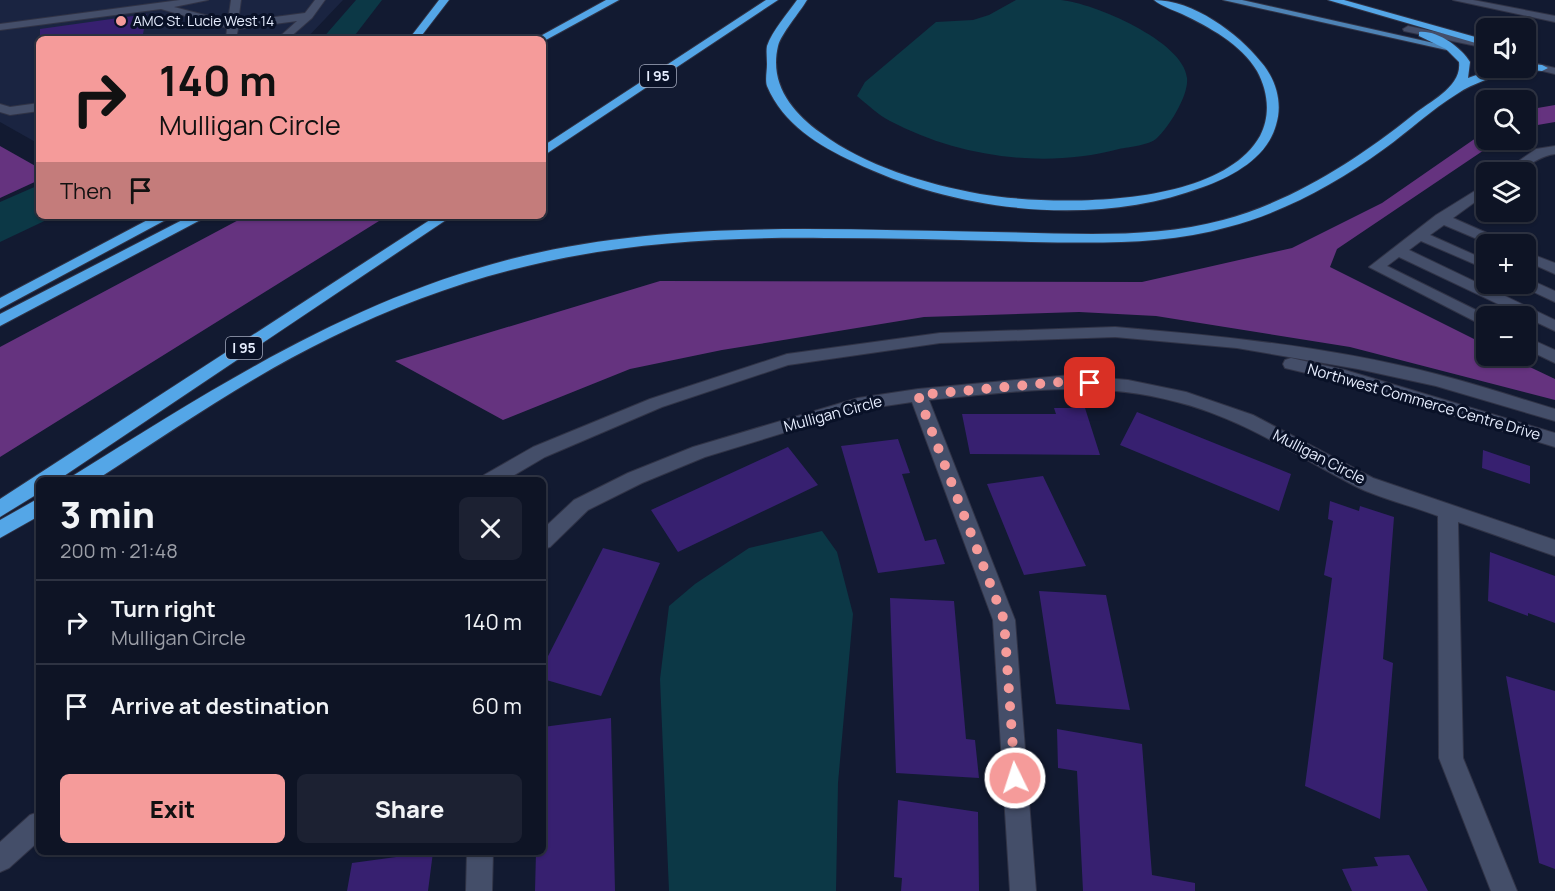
<!DOCTYPE html>
<meta charset="utf-8">
<style>
body{margin:0;font-family:Manrope,sans-serif;background:#1c2132;color:#f1f3f6;height:100vh;display:flex;flex-direction:column;font-size:22px;white-space:nowrap}
*{box-sizing:border-box;margin:0}
p{font-size:20px;color:#9b9ea7}
.icon{flex:none;width:33px;height:33px;fill:none;stroke:currentColor;stroke-width:2;stroke-linecap:round;stroke-linejoin:round}
.map{position:relative;flex:1;overflow:hidden}
.drawer{position:absolute;left:36px;top:477px;width:510px;height:378px;display:flex;flex-direction:column;background:#0e1425;border-radius:9px;box-shadow:0 2px 4px #0004,0 0 0 2px #2e3342}
.drawer>*{flex:none}
.hud{position:absolute;left:36px;top:36px;width:510px;height:183px;border-radius:9px;box-shadow:0 2px 4px #0004,0 0 0 2px #2e3342;background:#f59b9a;color:#111;overflow:hidden}
.fabs{position:absolute;left:1476px;top:18px;display:grid;gap:12px}
.fabs a{display:grid;place-items:center;width:60px;height:60px;border-radius:9px;background:#0e1425;box-shadow:0 2px 4px #0004,0 0 0 2px #2e3342;font-size:30px}
.pin{position:absolute;display:grid;place-items:center;width:51px;height:51px;color:#fff;margin:-26px;border-radius:12px;box-shadow:0 3px 9px #0006}
.me{position:absolute;width:66px;margin:-33px;rotate:356deg;stroke-linejoin:round;filter:drop-shadow(0 0 4px #0008)}
.turn{display:flex;align-items:center;gap:21px;height:126px;padding:0 24px;font-size:27px}
.turn .icon{width:78px;height:78px;stroke-width:2.5}
.turn b{display:block;font-size:42px;line-height:51px}
.then{display:flex;align-items:center;height:57px;padding:0 24px;background:#0003;gap:12px;font-size:22px}
.round{display:grid;place-items:center;flex:none;width:63px;height:63px;border-radius:9px;background:#1c2132}
.overview{display:flex;align-items:center;justify-content:space-between;height:102px;padding:0 24px}
h1{font-size:36px;font-weight:800;line-height:45px}
.cta{display:flex;gap:12px;margin-top:auto;padding:12px 24px}
.cta a{flex:1;height:69px;border-radius:9px;background:#f59b9a;color:#111;font-size:24px;font-weight:800;line-height:69px;text-align:center}
.cta a+a{background:#1c2132;color:#f1f3f6}
ul{padding:0;list-style:none}
li{display:flex;align-items:center;gap:18px;height:84px;padding:0 24px;border-top:2px solid #2e3342}
li div{flex:1}
li b{display:block;font-size:22px}
li em{font-style:normal}
.map>svg:first-child{display:block}
.built{fill:#1a2441}
.forest{fill:#65337f}
.water{fill:#0c3846}
.building{fill:#372070}
.lines{fill:none;stroke-linecap:round;stroke-linejoin:round}
.minor-casing{stroke:#303346;stroke-width:2}
.major-casing{stroke:#303346;stroke-width:2}
.highway-casing{stroke:#303346;stroke-width:2}
.minor{fill:#444e69;fill-rule:evenodd}
.major{fill:#4e83b5;fill-rule:evenodd}
.highway{fill:#54a6e7;fill-rule:evenodd}
.route{stroke:#f59b9a;stroke-width:10;stroke-dasharray:0 18}
.poi-dot{fill:#f59b9a;stroke:#091127;stroke-width:2}
.labels{text-anchor:middle;stroke-width:6;stroke-linejoin:round;paint-order:stroke}
.far-poi-label{font-size:14px;fill:#e6edfe;stroke:#091127;text-anchor:start}
.shield{fill:#091127;stroke:#a4abbe;stroke-width:1.5}
.shield-label{font-size:14px;font-weight:bold;fill:#e6edfe}
.street-label{font-size:15px;fill:#e6edfe;stroke:#091127}
</style>
<div class="map">
<svg width="1555" height="891" viewBox="0 0 1555 891">
<rect width="100%" height="100%" fill="#121a31"/>
<!-- built -->
<path class="built" d="M0,0H343L306,39H39V144L0,122Z"/>
<!-- forest -->
<path class="forest" d="M1555,105V122L1526,127V110Z
M1486,131V140H1499L1337,249L1330,267L1486,345V356H1507L1555,379V400L1350,347L1156,316L1079,312L924,317L722,350L630,369L503,420L395,361L660,281L1142,282L1292,248L1382,203Z
M0,146L39,168V180L0,198Z
M246,216H387L0,457V347Z"/>
<!-- water -->
<path class="water" d="M356,0H382L352,39H322Z
M1016,0C1030,0 1046,0 1061,0C1093,3 1184,41 1187,78C1189,95 1169,127 1157,138C1150,145 1129,147 1119,149C1044,169 958,157 890,121C878,115 867,104 857,96L865,82L936,22L973,20L989,15Z
M39,185V216H55L0,242V202Z
M822,531L837,552L853,614L838,783L836,891H669L660,679L669,606L695,584L749,548Z"/>
<!-- building -->
<path class="building" d="M147,14L142,39H40V29Z
M1054,408H1085L1100,455L970,454L962,414H1056Z
M1137,412L1291,474L1279,511L1120,445Z
M898,439L910,473L902,474L925,541L936,539L945,564L878,573L841,446Z
M788,447L818,485L678,552L651,510Z
M1483,450L1530,466V484L1482,468Z
M1043,476L1086,566L1024,575L987,484Z
M1330,501L1359,511L1360,506L1394,517L1383,659L1393,663L1380,819L1305,786L1332,578L1324,575L1333,521L1328,519Z
M603,548L660,563L601,696L543,679V666Z
M1490,552L1555,576V623L1528,613V616L1488,601Z
M1039,591L1106,595L1130,710L1056,704Z
M890,598L954,601L966,739L975,740L979,778L896,773Z
M1506,676L1555,691V869L1539,863Z
M611,718L615,891H535L536,852H543V727Z
M1057,729L1142,744L1152,875L1195,883V891H1083L1077,771L1058,768Z
M898,800L978,812L979,891H901L902,878L894,877Z
M433,852L428,891H347L352,863Z
M1409,855L1428,891H1352L1342,869L1378,866L1374,857Z"/>
<g class="lines">
<defs>
<path id="minor" d="M180,0H208L174,7L228,21L231,0H241L238,22L305,13L315,0H325L312,18L288,39H277L297,21L238,29L236,39H226L227,28L161,9L0,30V24Z
M1453,0H1473L1555,16V22Z
M1408,26L1486,42V48L1404,31L1403,29Z
M1526,61L1555,68V74L1526,67Z
M39,103V111L10,115L0,112V104L10,107Z
M1555,146V154C1535,156 1524,174 1503,172L1536,149Z
M1486,184V194L1453,218L1505,241L1507,244H1489L1444,225L1430,235L1486,260V269L1421,241L1409,250L1555,320V331L1399,257L1387,266L1488,316L1486,327L1369,267L1436,215Z
M1526,252L1555,263V274L1526,261Z
M1526,278L1555,291V302L1521,286L1519,284H1526Z
M1115,327C1223,336 1331,347 1436,374C1476,384 1515,397 1555,409V421L1436,386L1358,369L1237,348L1115,337L940,343L788,365L662,407L545,457L506,480H482L484,475L533,447L650,399L787,354L940,333Z
M1526,337L1555,350V363L1526,349Z
M1291,358L1345,370L1555,433V447L1344,382L1285,368L1283,364L1285,360Z
M1071,375L1128,380L1186,392L1253,415L1373,478L1555,540V556L1458,522L1463,758L1517,891H1491L1439,758L1438,516C1412,506 1382,499 1357,487C1298,457 1242,418 1177,402C1091,379 1014,392 929,400L1015,620L1036,891H1010L993,620L912,402L858,410L705,457L642,483L588,510L550,547L543,549V529L574,500L628,473L693,447L858,398L918,389Z
M39,812V841L9,868L0,872V842L30,815Z
M467,852H493L492,891H466Z"/>
<path id="major" d="M1223,0H1242L1456,48L1451,51Z"/>
<path id="highway" d="M439,0H449L419,39H409Z
M606,0H619L544,41L535,39Z
M766,0H778L543,156V146Z
M797,0H807C800,12 781,34 778,46C769,84 792,112 821,133C865,166 926,184 980,194C1051,206 1219,209 1260,136C1271,115 1268,91 1257,71C1241,44 1209,27 1182,14C1173,10 1161,6 1154,0C1193,0 1238,33 1261,62C1276,79 1283,103 1276,125C1267,158 1233,176 1203,187C1094,228 957,212 854,162C819,146 783,124 767,86C765,80 767,71 767,64C767,58 766,51 767,46C772,31 788,13 797,0Z
M1328,0H1344L1486,40V46Z
M1419,32C1437,30 1461,47 1470,62L1468,78L1496,68H1512C1495,78 1474,82 1457,94C1431,110 1409,131 1384,149C1337,183 1285,212 1228,227C1165,245 1097,243 1031,242C963,240 894,238 825,238C643,236 496,256 330,338C248,378 172,431 96,480H72L74,475C216,387 348,301 511,259C668,219 830,230 991,232C1067,233 1149,240 1223,220C1293,201 1357,160 1413,115C1430,101 1462,87 1459,62L1446,49L1419,36Z
M1526,64L1542,65L1548,68L1542,71L1522,69L1521,68H1526Z
M155,216H173L0,309V298Z
M190,216H208L0,326V314Z
M436,216H452L58,480H39V493L0,517V499Z
M39,498V516L0,538V520Z"/>
</defs>
<!-- minor casing -->
<use href="#minor" class="minor-casing"/>
<!-- major casing -->
<use href="#major" class="major-casing"/>
<!-- highway casing -->
<use href="#highway" class="highway-casing"/>
<!-- minor -->
<use href="#minor" class="minor"/>
<!-- major -->
<use href="#major" class="major"/>
<!-- highway -->
<use href="#highway" class="highway"/>
</g>
<g class="lines">
<!-- route -->
<path class="route" d="M1015,778L1004,620L918,395L1071,381L1090,383"/>
</g>
<!-- markers -->
<circle class="poi-dot" cx="121" cy="21" r="6"/>
<g class="labels">
<!-- far-poi labels -->
<g class="far-poi-label">
<text x="133" y="26">AMC St. Lucie West 14</text>
</g>
<!-- shield labels -->
<g class="shield">
<rect x="640" y="65" width="36" height="22" rx="4.5"/>
<rect x="226" y="337" width="36" height="22" rx="4.5"/>
</g>
<g class="shield-label">
<text x="658" y="81">I 95</text>
<text x="244" y="353">I 95</text>
</g>
<!-- street labels -->
<g class="street-label">
<text transform="translate(1424 402) rotate(16)" y="5">Northwest Commerce Centre Drive</text>
<text transform="translate(833 414) rotate(-15)" y="5">Mulligan Circle</text>
<text transform="translate(1319 457) rotate(27)" y="5">Mulligan Circle</text>
</g>
</g>
</svg>
<div class="fabs">
<a><svg class="icon" aria-label="sound" viewBox="0 0 24 24"><path d="M4 9h4l5-4v14l-5-4H4zM17 9q2 3 0 6"/></svg></a>
<a><svg class="icon" aria-label="search" viewBox="0 0 24 24"><circle cx="10" cy="10" r="6"/><path d="M15 15l6 6"/></svg></a>
<a><svg class="icon" aria-label="layers" viewBox="0 0 24 24"><path d="M12 4l9 5-9 5-9-5zM3 14l9 5 9-5"/></svg></a>
<a>+</a>
<a>−</a>
</div>
<div class="pin" style="left:1090px;top:383px;background:#d93025"><svg class="icon" aria-label="arrive" viewBox="0 0 24 24"><path d="M6 21V4h12l-3 4 3 4H6"/></svg></div>
<svg class="me" style="left:1015px;top:778px" viewBox="-20 -20 40 40"><circle r="17" fill="#f59b9a" stroke="#fff" stroke-width="3"/><path d="M0-11L8 9 0 5-8 9z" fill="#fff"/></svg>
<div class="hud">
<div class="turn"><svg class="icon" aria-label="right" viewBox="0 0 24 24"><path d="M7 20v-9h11M14 6l5 5-5 5"/></svg><div><b>140 m</b>Mulligan Circle</div></div>
<div class="then">Then<svg class="icon" aria-label="arrive" viewBox="0 0 24 24"><path d="M6 21V4h12l-3 4 3 4H6"/></svg></div>
</div>
<section class="drawer">
<div class="overview"><div><h1>3 min</h1><p>200 m · 21:48</p></div><a class="round"><svg class="icon" aria-label="close" viewBox="0 0 24 24"><path d="M6 6l12 12M18 6L6 18"/></svg></a></div>
<ul>
<li><svg class="icon" aria-label="right" viewBox="0 0 24 24"><path d="M7 20v-9h11M14 6l5 5-5 5"/></svg><div><b>Turn right</b><p>Mulligan Circle</p></div><em>140 m</em></li>
<li><svg class="icon" aria-label="arrive" viewBox="0 0 24 24"><path d="M6 21V4h12l-3 4 3 4H6"/></svg><div><b>Arrive at destination</b></div><em>60 m</em></li>
</ul>
<div class="cta"><a>Exit</a><a>Share</a></div>
</section>
</div>
